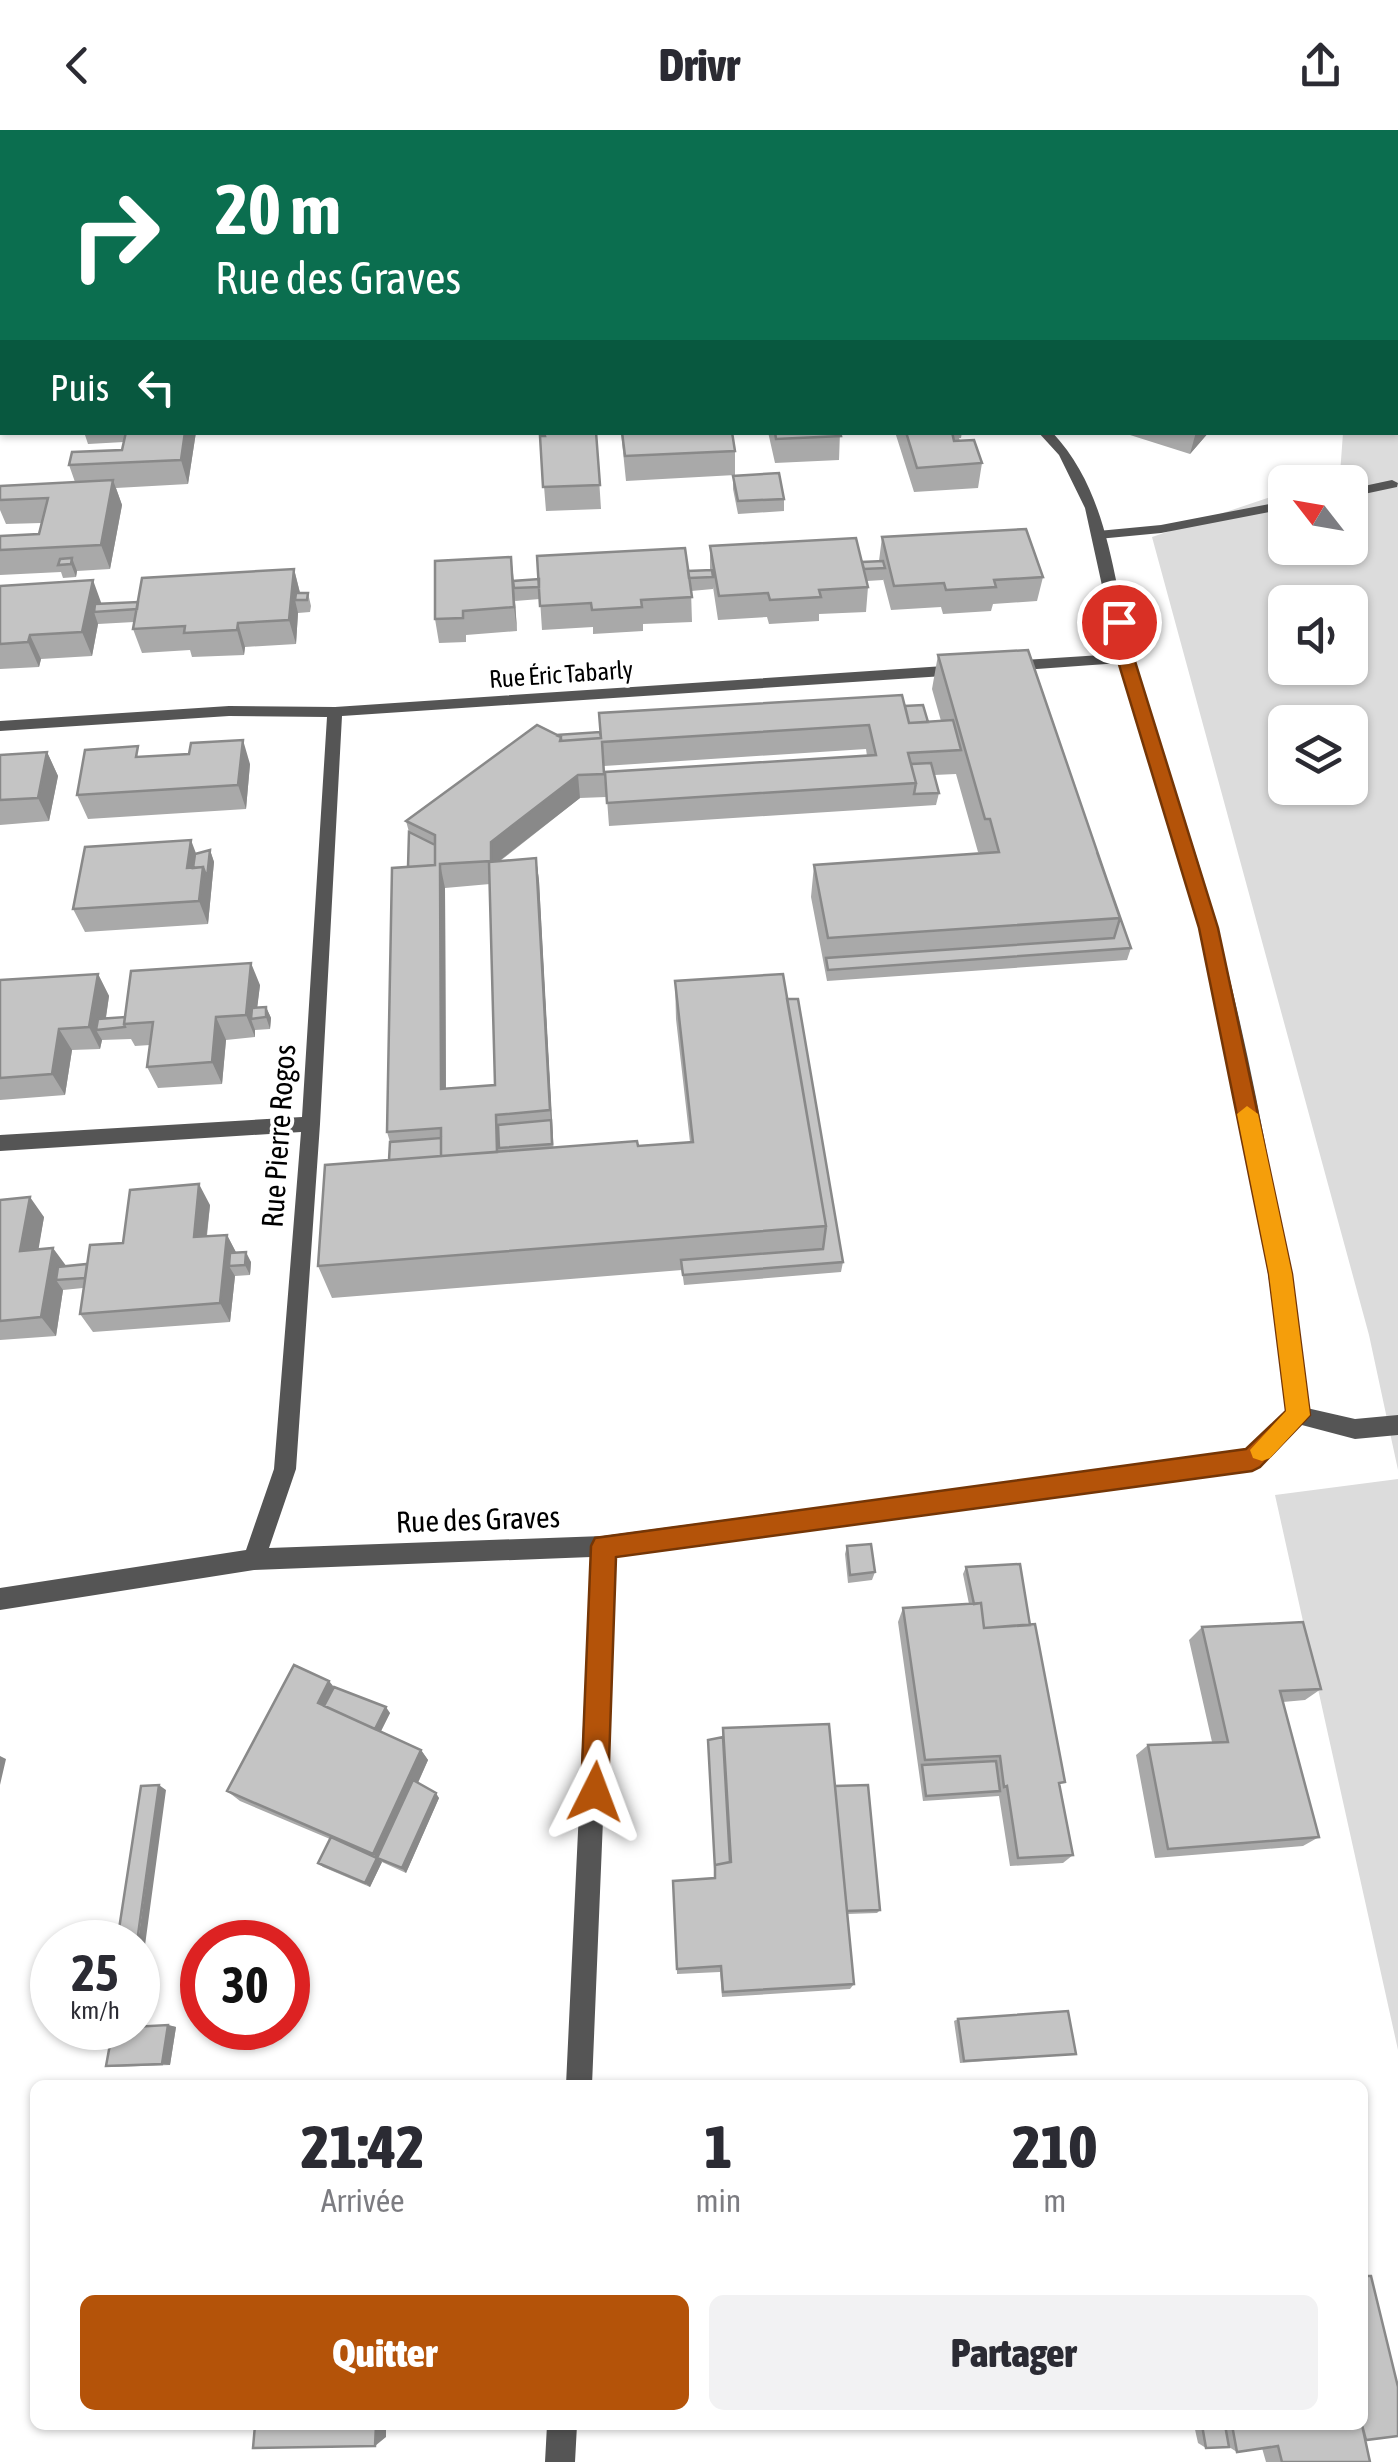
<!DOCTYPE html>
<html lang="fr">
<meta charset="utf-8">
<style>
body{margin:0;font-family:"Asap Condensed",sans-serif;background:#f2f2f3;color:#2b2b33;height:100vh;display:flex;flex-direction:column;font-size:38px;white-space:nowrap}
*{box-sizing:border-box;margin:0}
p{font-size:32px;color:#7c7c81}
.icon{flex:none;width:55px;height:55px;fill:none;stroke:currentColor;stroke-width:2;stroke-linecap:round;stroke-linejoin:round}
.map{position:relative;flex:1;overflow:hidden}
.panel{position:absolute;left:30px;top:1950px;width:1338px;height:350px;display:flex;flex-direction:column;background:#fff;border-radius:15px;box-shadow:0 2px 8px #0004}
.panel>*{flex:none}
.guide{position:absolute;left:0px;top:0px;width:1400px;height:305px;box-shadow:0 2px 8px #0004;background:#0b6e4f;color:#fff;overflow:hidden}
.needle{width:65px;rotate:301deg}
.buttons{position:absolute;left:1268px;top:335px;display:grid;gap:20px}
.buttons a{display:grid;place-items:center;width:100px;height:100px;border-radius:15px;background:#fff;box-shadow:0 2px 8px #0004;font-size:50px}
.speed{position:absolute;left:30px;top:1790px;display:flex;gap:20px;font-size:50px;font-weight:700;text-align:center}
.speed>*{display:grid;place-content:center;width:130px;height:130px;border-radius:50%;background:#fff;box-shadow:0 2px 8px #0004;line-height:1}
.speed small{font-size:25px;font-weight:400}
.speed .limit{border:15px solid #d22;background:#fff;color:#111}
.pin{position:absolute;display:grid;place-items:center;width:85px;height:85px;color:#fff;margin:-42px;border:5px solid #fff;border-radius:50%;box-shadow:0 2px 10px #0007}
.me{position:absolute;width:110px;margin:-55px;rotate:3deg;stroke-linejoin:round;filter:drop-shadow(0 0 8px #0008)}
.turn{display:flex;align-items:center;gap:35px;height:210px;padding:0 50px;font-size:45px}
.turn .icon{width:130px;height:130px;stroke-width:2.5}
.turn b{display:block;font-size:70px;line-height:85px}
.then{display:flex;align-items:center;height:95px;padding:0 50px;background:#0003;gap:20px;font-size:38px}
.eta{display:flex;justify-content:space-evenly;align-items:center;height:170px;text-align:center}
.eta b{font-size:60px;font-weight:800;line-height:70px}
.primary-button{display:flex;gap:20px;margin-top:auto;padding:20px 50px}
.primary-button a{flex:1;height:115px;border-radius:15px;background:#b45309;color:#fff;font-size:40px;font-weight:800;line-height:115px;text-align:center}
.primary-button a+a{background:#f2f2f3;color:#2b2b33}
header{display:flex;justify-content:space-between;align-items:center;height:130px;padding:0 50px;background:#fff;font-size:45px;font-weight:800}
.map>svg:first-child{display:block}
.green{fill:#dcdcdc;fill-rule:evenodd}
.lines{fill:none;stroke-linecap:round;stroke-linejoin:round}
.service{fill:#555;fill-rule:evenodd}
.minor{fill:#555;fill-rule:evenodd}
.wall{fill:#a9a9a9;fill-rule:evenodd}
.shaded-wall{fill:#898989}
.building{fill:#c4c4c4;stroke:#898989;stroke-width:2.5}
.route{fill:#b45309;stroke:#753606;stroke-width:2.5}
.slow{fill:#f59e0b}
.labels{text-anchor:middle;stroke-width:8;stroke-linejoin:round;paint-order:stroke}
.far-street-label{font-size:25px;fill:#000;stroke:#fff}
.street-label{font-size:30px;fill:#000;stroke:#fff}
</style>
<header><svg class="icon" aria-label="back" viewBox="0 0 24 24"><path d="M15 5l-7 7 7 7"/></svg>Drivr<svg class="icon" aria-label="share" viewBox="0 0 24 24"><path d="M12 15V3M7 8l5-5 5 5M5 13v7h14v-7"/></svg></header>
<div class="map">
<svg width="1398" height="2332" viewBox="0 0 1398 2332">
<rect width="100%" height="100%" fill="#fff"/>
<!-- green -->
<path class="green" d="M1398,22V1340L1369,1205L1152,407L1285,362V418H1350V352H1314L1340,344L1343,303L1398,302ZM1285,472H1350V538H1285ZM1285,592H1350V658H1285Z
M1398,1349V1920L1275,1365Z"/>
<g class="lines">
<!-- service -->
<path class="service" d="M1392,350L1398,353L1397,357L1350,367V359Z
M1285,371V379L1161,403L1098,409L1091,405L1098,401L1161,395Z
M1298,1276L1355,1289L1398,1285V1305L1355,1309L1298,1294L1291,1292L1288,1285L1291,1278Z"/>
<!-- minor -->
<path class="minor" d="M550,0H567L568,2H553Z
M1146,0H1156V2H1146Z
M0,191L2,192V198L0,199Z
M1038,302H1052C1112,366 1112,454 1135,534C1156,612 1186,687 1208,765C1255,935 1285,1111 1308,1285L1259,1336L1251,1339L614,1425L592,1955H566L591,1427L254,1440L0,1480V1458L246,1420L274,1339L301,1002L0,1021V1005L302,987L327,587L229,586L0,601V591L229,576L335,577L959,535L966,540L959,545L342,586L320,994L296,1339L269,1418L603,1406L1246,1320L1287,1282C1265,1109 1237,934 1192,766C1171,687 1143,611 1120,533L1008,541L1001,536L1008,531L1117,524L1085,378L1059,325Z
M547,2295H577L575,2332H545Z"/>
</g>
<!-- wall -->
<path class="wall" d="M731,0H808L807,2H728Z
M1202,0H1257L1256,2H1201Z
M84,302H196L188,354L116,358L122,375L110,439L77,441L76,447L63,448L61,442L0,445V406L39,404L41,393L6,394L0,380V356L75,352L69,335L122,320L124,312L88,314Z
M596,302L601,379L546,381L540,306Z
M621,302L735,321V345L626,351Z
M768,302H840L839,330L775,333Z
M895,302H962L961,308H959L960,311L982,333L978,358L914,362Z
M1131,302H1209L1190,324L1130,305Z
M733,346L784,369V381L738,384L733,359Z
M882,407L1043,447L1037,471L993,474L991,481L943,484L941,477L891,480L883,449V450L867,451L868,457L866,482L819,484V491L769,494L767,487L718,490L713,457V459L691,461L692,492L643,494V501L593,504V497L542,500L540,469L515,471V469L517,501L466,505V512L439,513L435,489L511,427L514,451L710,440V416L862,432L879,431Z
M294,439L300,463H308L311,476L310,482L298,483L296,514L245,517L244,525L192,527L190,520L142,523L133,499L134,492L98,494L92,526L41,529L39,537L0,539V456L102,474L138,472Z
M1028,520L1131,818L1127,830L827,851L811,767L814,735L983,723V722H978L956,644L934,645L939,663L936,675L609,696L605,642L867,626L866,619L604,636L606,667L580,668L500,731L536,728L539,751L553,1017L638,1016L690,1012L676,889L675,851L787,869L843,1132L841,1142L684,1155L682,1140L332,1168L318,1136L389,1030L390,1012L387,1002L408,737L409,702L406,691L556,605L905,576L928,592L941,591L932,559L938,525ZM490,754L495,955L446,958L445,758Z
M47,622L58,646L49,691L0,695V625Z
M250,634L246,679L88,689L77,665Z
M210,720L214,732L208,794L85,802L73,779L196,724Z
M98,844L109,866L106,888L125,887L260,855L257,877H266L271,888L270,899L255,900V907L226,910L222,954L158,958L147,937L150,915L135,916L131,909L102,910L100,919L72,920L65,965L0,970V850Z
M0,1070L44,1087L38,1119L66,1136L87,1134L123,1113L210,1075L207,1106L227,1105L236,1123L251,1132L250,1145L235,1146L230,1192L93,1202L80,1184L83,1158L63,1160L56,1206L0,1210Z
M847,1416L875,1442L872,1450L848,1453L845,1424Z
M966,1437L1060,1657L1073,1725L1063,1733L1010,1736L999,1666L923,1671L898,1492L903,1478L969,1474L963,1444Z
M1202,1497L1321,1559L1305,1570L1283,1572L1319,1707L1303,1716L1155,1728L1136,1625L1148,1615L1212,1612L1189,1510Z
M329,1551L334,1557L390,1583L381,1601L421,1620L428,1630L418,1653L439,1668L406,1743L382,1732L370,1757L323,1737L318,1733L330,1709L240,1671L227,1661Z
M723,1598L835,1656L880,1780L877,1783L847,1784L854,1854L850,1859L722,1867L720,1842L677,1844V1839L715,1748L708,1610L722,1607Z
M958,1889L1076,1924L960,1933L954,1891Z
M168,1895L176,1897L170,1935L115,1937L106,1936Z
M1362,2144L1371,2146L1366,2310L1370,2332H1266L1262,2318L1237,2322L1229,2317L1206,2318L1198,2313L1194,2295H1362Z"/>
<!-- shaded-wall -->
<path class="shaded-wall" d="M185,302H196L188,354L181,330Z
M1196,302H1209L1190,324Z
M113,350L122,375L110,439L101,415Z
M511,427L514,458L517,501L514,477Z
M72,428L77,441L76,447L71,434Z
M294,439L300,463L295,470L298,483L296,514L289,490Z
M93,450L102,475L94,482L98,494L92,526L82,502Z
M238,493L245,517L244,525L237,500Z
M30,505L41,529L39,537L28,512Z
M243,610L250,634L246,679L238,655Z
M47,622L58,646L49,691L38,668Z
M578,645L580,668L494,735L491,731V712Z
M191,710L200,734L192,749L187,738Z
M210,720L214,732L208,794L199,771L203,737Z
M536,728L539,751L554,1025L550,980Z
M440,734L445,758L446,980L441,959Z
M251,833L260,855L256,888L251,889L255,900V907L246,885Z
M98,844L109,866L104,899L96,900L102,910L100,919L89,897Z
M266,877L271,888L270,899L266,887Z
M216,887L226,910L222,954L212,932Z
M59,899L72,920L65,965L52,944Z
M199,1054L210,1075L204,1127L194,1107Z
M30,1067L44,1087L35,1140L20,1121Z
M227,1105L237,1124L229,1136L235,1146L230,1192L220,1173Z
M53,1118L67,1137L56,1150L63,1160L56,1206L41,1187Z
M246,1122L251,1132L250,1145L245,1135Z
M329,1551L338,1563L329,1581L318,1573Z
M386,1577L390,1583L378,1607L373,1602Z
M421,1620L428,1630L383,1730L377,1728L382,1732L370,1757L365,1753L377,1728L373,1724Z
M0,1626L6,1629L0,1655Z
M159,1655L166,1660L141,1845L138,1844V1812Z
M436,1663L439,1668L406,1743L402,1738Z
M168,1895L176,1897L170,1935L162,1934Z
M376,2295H386V2307L375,2316Z"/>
<!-- building -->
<path class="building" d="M389,0H411V2H352Z
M426,0H507L508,2H426Z
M760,0H804L801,2H769Z
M861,0H956L955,2H861Z
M1036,0H1090V2L1079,1L1078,2H1036Z
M1202,0H1240V2H1201Z
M126,302H185L181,330L69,335L72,322L122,320Z
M544,302H596L600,355L543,357L540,306H545Z
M622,302H732L735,321L625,326Z
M775,302H840L841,306L776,309Z
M906,302H952L954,311L974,310L982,333L917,338Z
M779,343L784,369L738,371L733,346Z
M113,350L101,415L0,420V406L39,404L48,368L0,370V356Z
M1026,399L1043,447L994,450L996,457L946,460L944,453L894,456L882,407Z
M856,408L868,457L819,460L821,467L770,470L768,463L719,466L710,416Z
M685,418L692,467L641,470L642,477L592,480L591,473L540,476L537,426Z
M511,427L514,477L463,481V488L435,489V431Z
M72,428L71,434L58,435L60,429Z
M883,431L885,438L864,439L862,432Z
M294,439L289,490L238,493L237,500L184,503L185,496L133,499L142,448Z
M712,440L713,447L689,448L688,441Z
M539,449V457L514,458L513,451Z
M93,450L82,502L30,505L28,512L0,514V456Z
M296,463H308L307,470H295Z
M138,472L137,479L94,482L95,474Z
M1028,520L1120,788L828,808L814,735L999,722L990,689H985L938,525Z
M902,565L909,593L953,590L961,620L908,623L916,653L607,673L605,642L876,625L869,595L602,612L604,644L578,645L491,712V731L440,734L441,959L495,955L489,732L536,728L550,980L496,985L497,1022L441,1026V998L387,1002L392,738L435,735V705L406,691L537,595L561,607L560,611L601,608L599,583Z
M923,575L928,592L909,593L905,576Z
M600,602L601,608L561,611V607L556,605Z
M243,610L238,655L77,665L85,620L138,616L136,627L189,624L191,613Z
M47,622L38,668L0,670V625Z
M931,633L939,663L914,664L916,653L911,634Z
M409,702L435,715V735L408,737Z
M191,710L187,738L203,737L199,771L73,779L85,717Z
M210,720L207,748L203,737L193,738L195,724Z
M1097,722L1131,818L828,840L826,828L1114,808L1120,788Z
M251,833L246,885L216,887L212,932L147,937L153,892L124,894L131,841Z
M98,844L89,897L59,899L52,944L0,948V850Z
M783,844L826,1096L318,1136L325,1035L637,1011L638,1016L693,1012L675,851Z
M787,869H798L843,1132L683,1145L681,1130L823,1119L826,1096Z
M266,877V887L251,889L252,878Z
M125,887L124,894L125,897L96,900L98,889Z
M551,990L552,1014L499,1018L498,995Z
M441,1008V1026L389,1030L390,1012Z
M199,1054L194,1107L227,1105L220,1173L80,1184L90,1115L123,1113L130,1060Z
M30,1067L20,1121L53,1118L41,1187L0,1191V1070Z
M246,1122L245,1135L229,1136L230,1123Z
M87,1134L85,1148L56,1150L58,1137Z
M871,1414L875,1442L850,1445L847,1416Z
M1020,1434L1030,1495L984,1498L981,1473L974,1474L966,1437Z
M981,1473L984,1498L1035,1494L1065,1652L1059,1653L1073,1725L1018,1728L1007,1656L1004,1657L1000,1626L925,1630L903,1478Z
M1303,1492L1321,1559L1280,1561L1319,1707L1168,1719L1148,1615L1228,1612L1202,1497Z
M294,1535L329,1551L318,1573L421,1620L373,1724L227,1661Z
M334,1557L386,1577L375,1599L324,1576Z
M829,1594L854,1854L723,1862L721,1836L677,1839L673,1751L715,1748V1735L731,1732L723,1598Z
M723,1607L730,1732L715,1735V1739L708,1610Z
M996,1631L1000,1661L926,1666L922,1635Z
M413,1650L436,1663L402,1738L377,1728Z
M159,1655L137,1812H117L141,1656Z
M868,1655L880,1780L847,1781L835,1656Z
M331,1707L377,1728L365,1753L318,1733Z
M1068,1881L1076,1924L964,1931L958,1889Z
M168,1895L162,1934L106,1936L113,1898Z
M1362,2146H1371L1398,2257V2306L1366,2310L1362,2295Z
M255,2295H376L375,2316L253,2318Z
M1202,2295H1225L1229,2317L1206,2318Z
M1232,2295H1362L1370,2332H1282L1278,2316L1237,2322Z"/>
<!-- route -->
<path class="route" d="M1119,487L1127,492L1134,528L1218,798L1292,1144L1310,1285L1260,1337L1252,1341L616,1427L608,1662L604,1672L595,1676L585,1672L581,1662L591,1416L595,1408L1246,1319L1286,1281L1269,1144L1199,798L1117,528L1111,492Z"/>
<!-- slow -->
<path class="slow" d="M1247,976L1258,984L1292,1144L1310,1285L1270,1328L1262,1331L1253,1328L1250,1320L1286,1281L1269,1144L1237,984Z"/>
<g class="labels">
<!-- far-street labels -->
<g class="far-street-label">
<text transform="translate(561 544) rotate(-4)" y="9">Rue Éric Tabarly</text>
</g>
<!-- street labels -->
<g class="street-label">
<text transform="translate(279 1006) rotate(-86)" y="10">Rue Pierre Rogos</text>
<text transform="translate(478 1390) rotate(-2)" y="10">Rue des Graves</text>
</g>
</g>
</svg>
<div class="buttons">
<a><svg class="needle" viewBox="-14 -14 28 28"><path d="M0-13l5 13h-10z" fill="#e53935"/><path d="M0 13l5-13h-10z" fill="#7c7c81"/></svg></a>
<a><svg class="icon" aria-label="sound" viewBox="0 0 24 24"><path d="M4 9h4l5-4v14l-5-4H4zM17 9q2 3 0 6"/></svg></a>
<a><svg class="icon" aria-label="layers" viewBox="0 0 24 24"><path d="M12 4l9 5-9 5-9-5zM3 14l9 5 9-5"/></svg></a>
</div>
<div class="speed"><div>25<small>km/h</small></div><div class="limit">30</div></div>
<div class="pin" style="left:1119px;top:492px;background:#d93025"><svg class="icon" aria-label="arrive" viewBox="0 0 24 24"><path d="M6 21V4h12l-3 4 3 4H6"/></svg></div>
<svg class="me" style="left:595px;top:1662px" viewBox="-20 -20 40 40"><path d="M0-17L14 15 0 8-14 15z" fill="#b45309" stroke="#fff" stroke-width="4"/></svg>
<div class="guide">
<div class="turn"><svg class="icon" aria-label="right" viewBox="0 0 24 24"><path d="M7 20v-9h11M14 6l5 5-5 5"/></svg><div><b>20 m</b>Rue des Graves</div></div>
<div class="then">Puis<svg class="icon" aria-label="left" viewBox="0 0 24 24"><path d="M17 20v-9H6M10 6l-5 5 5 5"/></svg></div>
</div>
<section class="panel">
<div class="eta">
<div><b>21:42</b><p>Arrivée</p></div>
<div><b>1</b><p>min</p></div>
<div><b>210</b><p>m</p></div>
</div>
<div class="primary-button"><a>Quitter</a><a>Partager</a></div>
</section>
</div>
